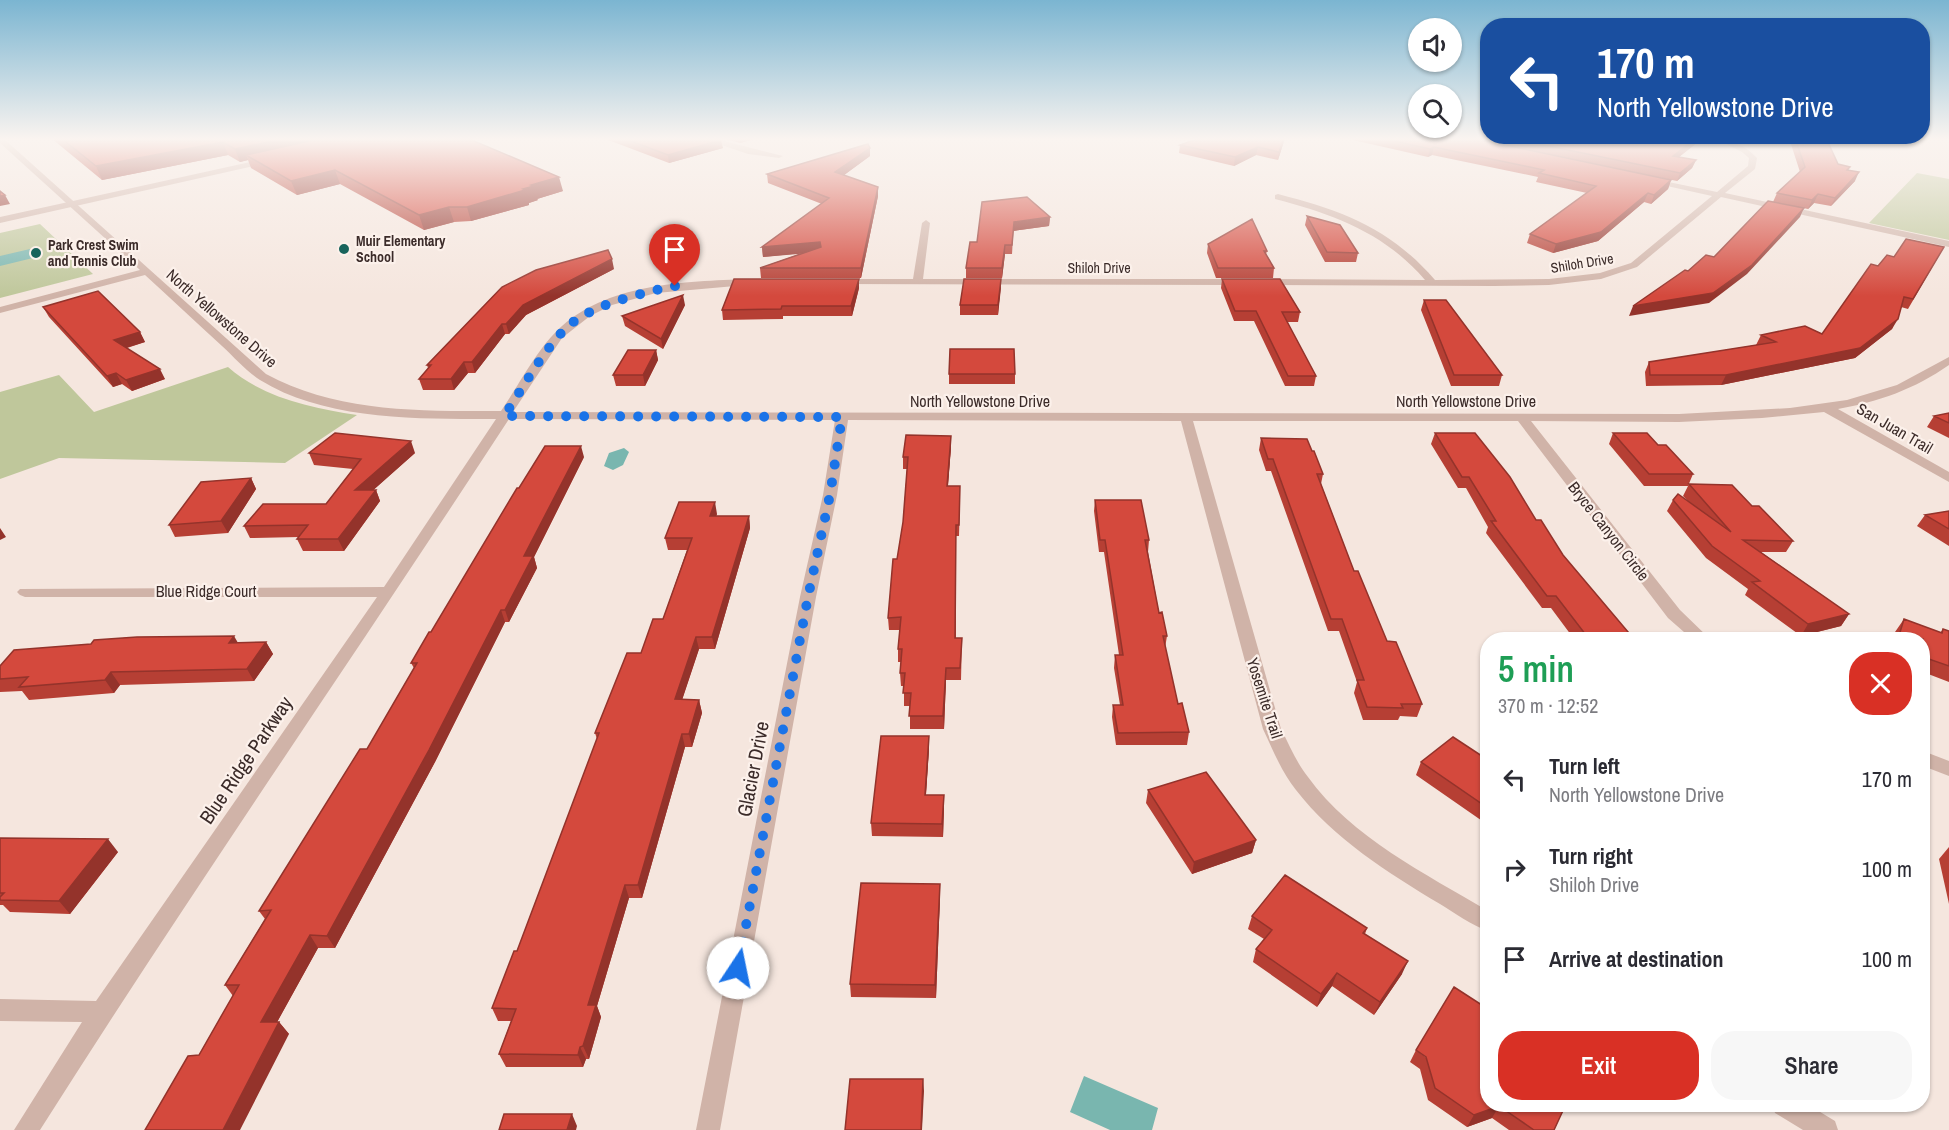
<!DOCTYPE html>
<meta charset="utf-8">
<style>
body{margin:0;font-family:"Archivo Narrow",sans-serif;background:#f7f7f7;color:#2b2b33;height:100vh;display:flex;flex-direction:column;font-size:22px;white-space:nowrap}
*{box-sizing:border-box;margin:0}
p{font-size:20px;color:#7c7c81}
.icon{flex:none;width:33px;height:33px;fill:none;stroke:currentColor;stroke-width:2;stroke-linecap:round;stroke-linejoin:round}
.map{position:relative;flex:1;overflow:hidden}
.details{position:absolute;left:1480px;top:632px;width:450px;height:480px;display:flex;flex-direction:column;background:#fff;border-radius:24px;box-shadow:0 2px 4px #0004}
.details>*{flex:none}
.banner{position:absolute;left:1480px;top:18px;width:450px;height:126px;border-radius:24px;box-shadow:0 2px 4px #0004;background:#1a4fa0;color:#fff;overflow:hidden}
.controls{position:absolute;left:1408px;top:18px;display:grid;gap:12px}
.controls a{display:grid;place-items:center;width:54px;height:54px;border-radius:50%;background:#fff;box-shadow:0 2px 4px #0004;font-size:30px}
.pin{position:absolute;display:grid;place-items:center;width:51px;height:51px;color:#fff;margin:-62px -26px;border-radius:50% 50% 50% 0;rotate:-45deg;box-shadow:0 0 6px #0007}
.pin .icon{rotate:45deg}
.me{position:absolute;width:66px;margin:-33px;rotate:11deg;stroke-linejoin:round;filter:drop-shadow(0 0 4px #0008)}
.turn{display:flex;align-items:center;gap:21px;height:126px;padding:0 18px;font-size:27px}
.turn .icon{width:78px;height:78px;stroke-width:2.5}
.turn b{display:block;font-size:42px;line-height:51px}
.round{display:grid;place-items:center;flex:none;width:63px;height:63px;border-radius:24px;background:#f7f7f7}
.head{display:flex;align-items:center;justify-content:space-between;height:102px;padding:0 18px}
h1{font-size:36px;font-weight:600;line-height:45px;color:#1e9e55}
.primary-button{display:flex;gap:12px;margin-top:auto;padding:12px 18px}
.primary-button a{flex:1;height:69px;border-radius:24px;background:#d93025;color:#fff;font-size:24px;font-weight:600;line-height:69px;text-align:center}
.primary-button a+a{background:#f7f7f7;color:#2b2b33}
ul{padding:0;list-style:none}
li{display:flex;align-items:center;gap:18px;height:90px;padding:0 18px}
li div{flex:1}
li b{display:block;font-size:22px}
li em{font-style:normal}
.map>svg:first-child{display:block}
.green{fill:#bfc79b}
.water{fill:#79b6af}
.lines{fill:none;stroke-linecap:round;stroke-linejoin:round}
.minor{fill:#d0b3a8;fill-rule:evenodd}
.tertiary{fill:#d0b3a8;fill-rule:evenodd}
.wall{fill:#b63f34}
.shaded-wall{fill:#94332b}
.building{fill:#d4493d;stroke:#94332b;stroke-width:1.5}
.route{stroke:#1a73e8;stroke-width:10;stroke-dasharray:0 18}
.poi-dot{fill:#18635b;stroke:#fcf1eb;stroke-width:2}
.labels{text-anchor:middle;stroke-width:4.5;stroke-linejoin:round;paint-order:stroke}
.far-poi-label{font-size:14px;font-weight:bold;fill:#3b2b29;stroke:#fcf1eb;text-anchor:start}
.far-street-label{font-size:14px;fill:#3b2b29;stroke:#fcf1eb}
.street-label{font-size:16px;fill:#3b2b29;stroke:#fcf1eb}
.near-street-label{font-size:20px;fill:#3b2b29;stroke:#fcf1eb}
</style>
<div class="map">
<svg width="1949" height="1130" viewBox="0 0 1949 1130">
<rect width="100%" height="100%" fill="#f5e6de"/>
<!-- green -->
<path class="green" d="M1917,173L1949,179V240L1869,223Z
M40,224L93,274L0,298V233Z
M228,367C263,398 312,408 357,415L285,463L59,458L0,479V392L59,375L94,412Z"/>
<!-- water -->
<path class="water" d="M30,249L37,257L0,266V256Z
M624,448L629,452L623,465L613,470L604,466L609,453Z
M1084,1076L1158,1108L1152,1130H1110L1070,1112Z"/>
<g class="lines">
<!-- minor -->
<path class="minor" d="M0,138H3L266,374C338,413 421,411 501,411C519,385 538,347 562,326C612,282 691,281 754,279L758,280V284L656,293L612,305L590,316L562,338L513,412L1679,414L1790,408L1847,400L1897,385L1949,357V365C1915,389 1878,402 1838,409L1949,472V482L1824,412L1762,418L1679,422L1531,421L1680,610L1710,639H1692L1668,618L1518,421H1193L1281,729C1290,746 1296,762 1308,777C1351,837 1426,874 1488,911V931C1471,925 1455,913 1440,904C1388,873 1333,838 1296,790C1281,771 1273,750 1263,729L1181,421L848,420L837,495L816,597L720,1130H696L800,597L823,495L835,420L509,419C354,657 192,890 40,1130H14L82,1022L0,1021V999L96,1001L377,597H25L20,595L17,592L20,589L384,587L496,419C421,419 326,421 260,380C246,371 234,357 222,346C196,322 171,299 145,275L0,313V307L140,270L0,143Z
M701,138H712L783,156L779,158L748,154Z
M1714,138C1730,138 1746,146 1757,158L1755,169L1725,193L1949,241V247L1721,197L1637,267L1601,279L1549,285L1494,286L1264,285L1259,282L1264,279L1425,280C1385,233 1333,214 1275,199V195L1278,194C1343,211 1390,228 1435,280L1549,279L1600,273L1631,263L1712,196L1649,182V178L1717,192L1748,166L1749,158L1742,152Z
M926,220L930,223L923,279H1240L1245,282L1240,285L837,284V280L841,279H913L922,223Z
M1923,751L1949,761V776L1923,766Z
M1772,1104H1807L1835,1121L1838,1130H1803L1775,1113Z"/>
<!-- tertiary -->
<path class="tertiary" d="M269,158H272V162L0,223V217Z"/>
</g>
<!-- wall -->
<path class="wall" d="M51,138H470V139L563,191L537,199L538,200L529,203V205L471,221L454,222L424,230L340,184L297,195L251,168L248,160L240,162L228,155L102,180Z
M603,138H716L723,148L669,163Z
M721,138H758L740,143Z
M1285,138L1278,160L1256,155L1234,166L1179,153L1180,145Z
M1344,138H1703L1679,157L1696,160L1692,168L1677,181L1633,172L1671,180L1668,189L1651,204L1644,202L1598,241L1553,253L1527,243L1530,234L1587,193L1536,182L1538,177L1432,155L1428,157Z
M1789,138H1826L1838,164L1848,170L1855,181L1831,206L1814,203L1808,209L1773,202L1777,193L1800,172Z
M870,156L844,175L878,196L861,278H761L760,268L802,253L763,257L762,247L822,204L768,183L767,174Z
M1307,216L1358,253L1356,262H1325L1305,225Z
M1050,217L1049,226L1013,231L1012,254H1005L1002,278H966V268L977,242Z
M1208,244L1267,251L1266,254L1274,268L1273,278H1216L1207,253Z
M1944,247L1908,309L1901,307L1892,329L1855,358L1721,385L1646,386L1645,372L1649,362L1756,345L1761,335L1822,334L1878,266L1894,257Z
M614,269L526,315L509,334H505L475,373H468L454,390H423L419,379L428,368L427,365L502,287Z
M1001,279L998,315H960V305Z
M1222,279L1300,312L1298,322H1287L1316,376L1314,386H1285L1254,321H1234L1221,288Z
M859,288L852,316H783V319L723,320L722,310Z
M1424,300L1502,375L1499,386H1451L1421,310Z
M685,305L663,349L625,326L622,316Z
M43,307L140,332L145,342L127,348L165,379L132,391L122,384L113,387L49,317Z
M656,350L658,360L645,386H616L613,375Z
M949,374H1015V384H949Z
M1949,413V438L1927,427L1934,416Z
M1435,433L1536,520L1563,555L1634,639H1574L1551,608H1542L1486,533L1488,527L1466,488H1458L1431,444Z
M1613,433L1658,445L1693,474L1688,486H1644L1609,444Z
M951,436V447L948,486L960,498L959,536H956V638H962L961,680H946L944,729H910V706H904V686H901L900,673L901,662H898V649L900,630H889L888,618L903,522L907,469H903V457Z
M1261,438L1312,451L1323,474L1321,484L1354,571L1387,641L1422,704L1417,717L1400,716L1398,720H1363L1354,693L1357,682L1339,631H1328L1271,471H1266L1259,450Z
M309,453H415L373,490H376L380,501L344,551H303L297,539L299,537L250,538L244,526L326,504L353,469L314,465Z
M584,457L534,557L537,568L509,622H505L435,762L335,948H318L277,1022H279L289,1034L199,1055L233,996L225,985L265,919L259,911L367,749L414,668L411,663L431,632L519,488Z
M251,478L256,489L228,533L175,537L169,525Z
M1689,484L1752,506L1793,541L1786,552H1761L1849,614L1841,626L1801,636L1745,595L1748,589L1706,558L1667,511L1673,500L1688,501L1683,496Z
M1095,500L1149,540L1148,552L1159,613L1167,636L1165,648L1178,704L1189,732L1187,745H1116L1112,717L1113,705H1120L1114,668L1115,655H1119L1104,552H1099L1094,511Z
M1949,511V546L1917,526L1925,515Z
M717,514L716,516H749L750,528L715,649H699L682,700H699L702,713L692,747H685L642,898H629L597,1006L601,1017L589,1059H586L583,1067H506L499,1054L511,1021H498L492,1008L517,951L597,739L595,733L641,653L663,619L687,550H668L665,538Z
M1904,619L1940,633L1943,629L1949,631V682L1923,672V639H1893L1895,632Z
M266,642L273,654L254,681L120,685L114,693L29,700L22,691L0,692V666L238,643Z
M929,736V749L926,795L944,808L943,837L872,836L871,823Z
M1488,760V825L1416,775L1421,762Z
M1148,790L1256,840L1252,853L1192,874L1146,803Z
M0,838L118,852L70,914L10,912L3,905H0Z
M1949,847V904L1939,859Z
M940,884V897L936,998L851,997L850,984Z
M1252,916L1367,928L1365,934L1402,974L1374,1015L1332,986L1317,1007L1253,962L1256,949L1264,939L1248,929Z
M1416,1050L1488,1104H1566L1554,1130H1509L1492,1118L1467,1127L1428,1100L1420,1069L1410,1062Z"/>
<!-- shaded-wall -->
<path class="shaded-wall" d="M286,138H351L246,155L248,160L240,162L235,149Z
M739,138H758L740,143Z
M1284,138H1285L1278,160L1279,152Z
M1696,138H1703L1670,164L1673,156Z
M721,140L723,148L669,163L668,155Z
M223,142L228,155L102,180L96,166Z
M1258,147L1256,155L1234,166L1235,157Z
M1434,147L1432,155L1428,157L1430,149Z
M870,148V156L836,181L835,172Z
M1696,160L1692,168L1677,181L1680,173Z
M335,170L340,184L297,195L291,181Z
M1859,172L1855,181L1831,206L1835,198Z
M559,177L563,191L537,199L538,200L529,203V205L471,221L467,207L523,189L531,185Z
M1671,180L1668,189L1651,204L1654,195Z
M878,187V196L861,278V268Z
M1648,193L1644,202L1598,241L1553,253L1556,244Z
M1818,194L1814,203L1808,209L1812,200Z
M5,195L10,204L0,206V196Z
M449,207L454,222L424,230L419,215Z
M1804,208L1800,217L1747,274L1709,303L1629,316L1633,306Z
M1050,217L1049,226L1013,231L1012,254L1014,222Z
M820,242L821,252L763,257L762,247Z
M1005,245V254L1002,278V268Z
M612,259L614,269L526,315L509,334L506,324L523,305Z
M859,279V288L852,316L851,306Z
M1001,279V288L998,315V305Z
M683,295L685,305L663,349L661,339Z
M1898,319L1892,329L1855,358L1721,385L1726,375Z
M502,324L505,334L475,373L472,362Z
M140,332L145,342L119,350L114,340Z
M656,350L658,360L645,386L643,375Z
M464,362L468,373L454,390L451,379Z
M160,369L165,379L132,391L126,380Z
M116,373L122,384L113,387L107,376Z
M951,436V447L947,497V486Z
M411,441L415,453L360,502L355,490Z
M581,446L584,457L534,557L537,568L509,622L505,610L524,556Z
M251,478L256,489L228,533L221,521Z
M376,490L380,501L344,551L338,539Z
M715,502L717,514L712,528L710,516Z
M749,516L750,528L715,649L712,637Z
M0,528L6,537L0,540Z
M501,610L505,622L435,762L335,948L327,936Z
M1849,614L1841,626L1801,636L1808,624Z
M234,636L241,648L229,643Z
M696,637L699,649L678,712L675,699Z
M266,642L273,654L254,681L247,669Z
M946,668V680L944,729L943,716Z
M111,672L120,685L114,693L105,680Z
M699,700L702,713L692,747L689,734Z
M682,734L685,747L642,898L638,885Z
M929,736V749L925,808V795Z
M944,795V808L943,837L942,824Z
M108,839L118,852L70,914L59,901Z
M1256,840L1252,853L1192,874L1194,862Z
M940,884V897L936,998L935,985Z
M625,885L629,898L597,1006L601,1017L589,1059L583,1046L588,1005Z
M310,935L318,948L270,1035L261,1022Z
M1408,961L1402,974L1374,1015L1380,1002Z
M1337,973L1332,986L1317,1007L1321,994Z
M279,1022L289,1034L240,1130H223Z
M580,1047L586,1059L583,1067L578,1055Z
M923,1079L924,1091L922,1130H921Z
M1499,1106L1492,1118L1467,1127L1474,1115Z
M572,1114L577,1126L576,1130H567Z"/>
<!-- building -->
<path class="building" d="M61,138H286L235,149L223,142L96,166Z
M323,138H467L559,177L531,185L534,186L523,189L525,190L467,207H449L419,215L335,170L291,181L246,155Z
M623,138H716L721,140L668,155Z
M1199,138H1284L1279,152L1258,147L1235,157L1180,145Z
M1381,138H1472L1671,180L1654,195L1648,193L1601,232L1556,244L1530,234L1596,186L1539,173L1544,170L1434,147L1430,149Z
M1509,138H1696L1673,156L1696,160L1680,173Z
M1795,138H1826L1838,164L1850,167L1847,170L1859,172L1835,198L1818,194L1812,200L1777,193L1805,167Z
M868,144L870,148L835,172L878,187L861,268H760L821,247L820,242L762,247L829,198L767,174Z
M0,191L5,195L0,196Z
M1027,197L1050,217L1014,222L1012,245H1005L1002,268H966L970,242H977L982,202Z
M1768,201L1804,208L1752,265L1713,293L1633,306L1685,270L1688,271L1706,255L1714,257Z
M1307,216L1340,225L1358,253L1327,252Z
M1252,219L1267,251H1264L1274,268H1218L1208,244Z
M1906,239L1944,247L1913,299L1904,297L1898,319L1860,348L1726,375H1650L1649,362L1776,342L1761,335L1805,326L1822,334L1871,264L1878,266L1887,255L1894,257Z
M608,250L612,259L523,305L506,324H502L472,362H464L451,379H419L431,365H427L502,287L536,270Z
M734,279H859L851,306H782L781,309L722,310Z
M964,279H1001L998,305H960Z
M1222,279H1280L1300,312H1282L1316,376H1288L1256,311H1235Z
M98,291L140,332L114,340L160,369L126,380L116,373L107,376L43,307Z
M683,295L661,339L622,316Z
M1424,300H1446L1502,375H1454Z
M950,349H1014L1015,374H949Z
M628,350H656L643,375H613Z
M1949,413V423L1934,416Z
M335,433L411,441L355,490H376L338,539H297L308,525L244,526L263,504H326L361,459L309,453Z
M1435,433H1475L1510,477L1536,520H1541L1563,555L1634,639H1589L1556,596H1547L1491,521H1496L1469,477H1462Z
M1613,433H1647L1658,445H1666L1693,474H1649Z
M906,435L951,436L947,486H960L959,525H956L955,638H962L960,668H946L943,716H909L911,693H903L905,673H900L902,649H898L901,617L888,618L893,559H897L903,522L908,457H903Z
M1261,438L1307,439L1312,451H1314L1323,474H1317L1354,571H1358L1387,641L1396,642L1422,704H1401L1403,708L1367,707L1357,680H1364L1342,619H1331L1273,459H1268Z
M545,446H581L524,556H533L505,610H501L429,750L327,936L310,935L261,1022H279L223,1130H145L188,1056L199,1055L239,985H225L271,910L259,911L360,749H367L417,663H411L429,632H431L517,488H519Z
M251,478L221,521L169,525L201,482Z
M1689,484L1732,485L1752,506H1759L1793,541L1743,540L1849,614L1808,624L1752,582L1760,581L1712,546L1673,500L1678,494L1731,532Z
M1095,500H1141L1149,540H1145L1159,613L1162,612L1167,636H1163L1178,704L1182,703L1189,732L1118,733L1113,705H1123L1115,655H1123L1105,540H1100Z
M679,502H715L710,516H749L712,637H696L675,699L699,700L689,734H682L638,885H625L588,1005H596L583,1046L580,1047L578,1055L499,1054L516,1009L492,1008L514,951H517L599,733H595L627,653H641L653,619H663L692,538H665Z
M1949,511V529L1925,515Z
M1904,619L1942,633L1943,629L1949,631V666L1923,657V639H1898Z
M234,636L229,643L266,642L247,669L111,672L105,680L19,687L28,677L0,679V666L14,650L91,644L94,640L137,637Z
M881,736H929L925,795H944L942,824L871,823Z
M1453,737L1488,760V808L1421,762Z
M1206,772L1256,840L1194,862L1148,790Z
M0,838L108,839L59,901L0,900V897L4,893H0Z
M1285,875L1367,928L1363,933L1408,961L1380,1002L1337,973L1321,994L1256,949L1272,930L1252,916Z
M861,883L940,884L935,985L850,984Z
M1454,987L1488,1009V1104H1566L1554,1130H1534L1499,1106L1474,1115L1435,1088L1426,1057L1416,1050Z
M850,1079H923L921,1130H845Z
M504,1114H572L567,1130H499Z"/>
<!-- sky -->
<linearGradient id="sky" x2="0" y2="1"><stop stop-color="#7bb5d1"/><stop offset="0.47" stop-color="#faf4f0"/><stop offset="1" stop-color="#faf4f0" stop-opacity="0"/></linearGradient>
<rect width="1949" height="296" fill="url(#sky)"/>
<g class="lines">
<!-- route -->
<path class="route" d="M675,286C642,293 589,305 565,329C541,354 523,388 504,416L842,417L830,495L808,597L738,968"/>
</g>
<!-- markers -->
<g class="poi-dot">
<circle cx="344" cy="249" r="6"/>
<circle cx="36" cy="253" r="6"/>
</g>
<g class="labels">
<!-- far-poi labels -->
<g class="far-poi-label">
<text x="356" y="246">Muir Elementary<tspan x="356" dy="16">School</tspan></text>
<text x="48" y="250">Park Crest Swim<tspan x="48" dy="16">and Tennis Club</tspan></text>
</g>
<!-- far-street labels -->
<g class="far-street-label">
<text transform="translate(1582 263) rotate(-9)" y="5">Shiloh Drive</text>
<text x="1099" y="273">Shiloh Drive</text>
</g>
<!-- street labels -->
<g class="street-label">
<text transform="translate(222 318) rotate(41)" y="6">North Yellowstone Drive</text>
<text x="980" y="407">North Yellowstone Drive</text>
<text x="1466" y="407">North Yellowstone Drive</text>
<text transform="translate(1895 428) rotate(30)" y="6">San Juan Trail</text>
<text transform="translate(1609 531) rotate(52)" y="6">Bryce Canyon Circle</text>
<text x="206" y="597">Blue Ridge Court</text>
<text transform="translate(1265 698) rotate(72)" y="6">Yosemite Trail</text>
</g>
<!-- near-street labels -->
<g class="near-street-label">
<text transform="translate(246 760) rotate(-56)" y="7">Blue Ridge Parkway</text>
<text transform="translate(753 769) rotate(-79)" y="7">Glacier Drive</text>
</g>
</g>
</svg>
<div class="controls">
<a><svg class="icon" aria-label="sound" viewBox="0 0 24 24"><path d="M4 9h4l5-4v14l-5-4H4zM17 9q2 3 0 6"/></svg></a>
<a><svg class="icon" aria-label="search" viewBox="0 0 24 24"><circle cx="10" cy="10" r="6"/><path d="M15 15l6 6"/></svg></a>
</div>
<div class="pin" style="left:675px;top:286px;background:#d93025"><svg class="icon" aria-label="arrive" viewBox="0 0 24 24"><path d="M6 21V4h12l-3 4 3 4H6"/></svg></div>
<svg class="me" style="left:738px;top:968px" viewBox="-20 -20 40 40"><circle r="19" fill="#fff"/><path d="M0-13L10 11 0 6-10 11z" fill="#1a73e8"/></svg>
<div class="banner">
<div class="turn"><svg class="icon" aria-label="left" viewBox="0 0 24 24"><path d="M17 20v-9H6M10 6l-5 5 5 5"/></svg><div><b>170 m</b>North Yellowstone Drive</div></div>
</div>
<section class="details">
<div class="head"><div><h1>5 min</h1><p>370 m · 12:52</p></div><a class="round" style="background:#d93025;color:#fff"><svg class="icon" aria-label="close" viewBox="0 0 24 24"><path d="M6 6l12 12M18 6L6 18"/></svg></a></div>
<ul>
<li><svg class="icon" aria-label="left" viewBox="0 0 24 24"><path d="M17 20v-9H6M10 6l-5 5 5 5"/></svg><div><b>Turn left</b><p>North Yellowstone Drive</p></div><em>170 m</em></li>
<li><svg class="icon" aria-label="right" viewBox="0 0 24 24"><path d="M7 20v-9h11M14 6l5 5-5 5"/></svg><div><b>Turn right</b><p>Shiloh Drive</p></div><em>100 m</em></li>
<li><svg class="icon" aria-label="arrive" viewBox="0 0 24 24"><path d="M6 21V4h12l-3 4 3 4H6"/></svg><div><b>Arrive at destination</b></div><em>100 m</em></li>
</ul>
<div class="primary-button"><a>Exit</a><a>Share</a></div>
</section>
</div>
